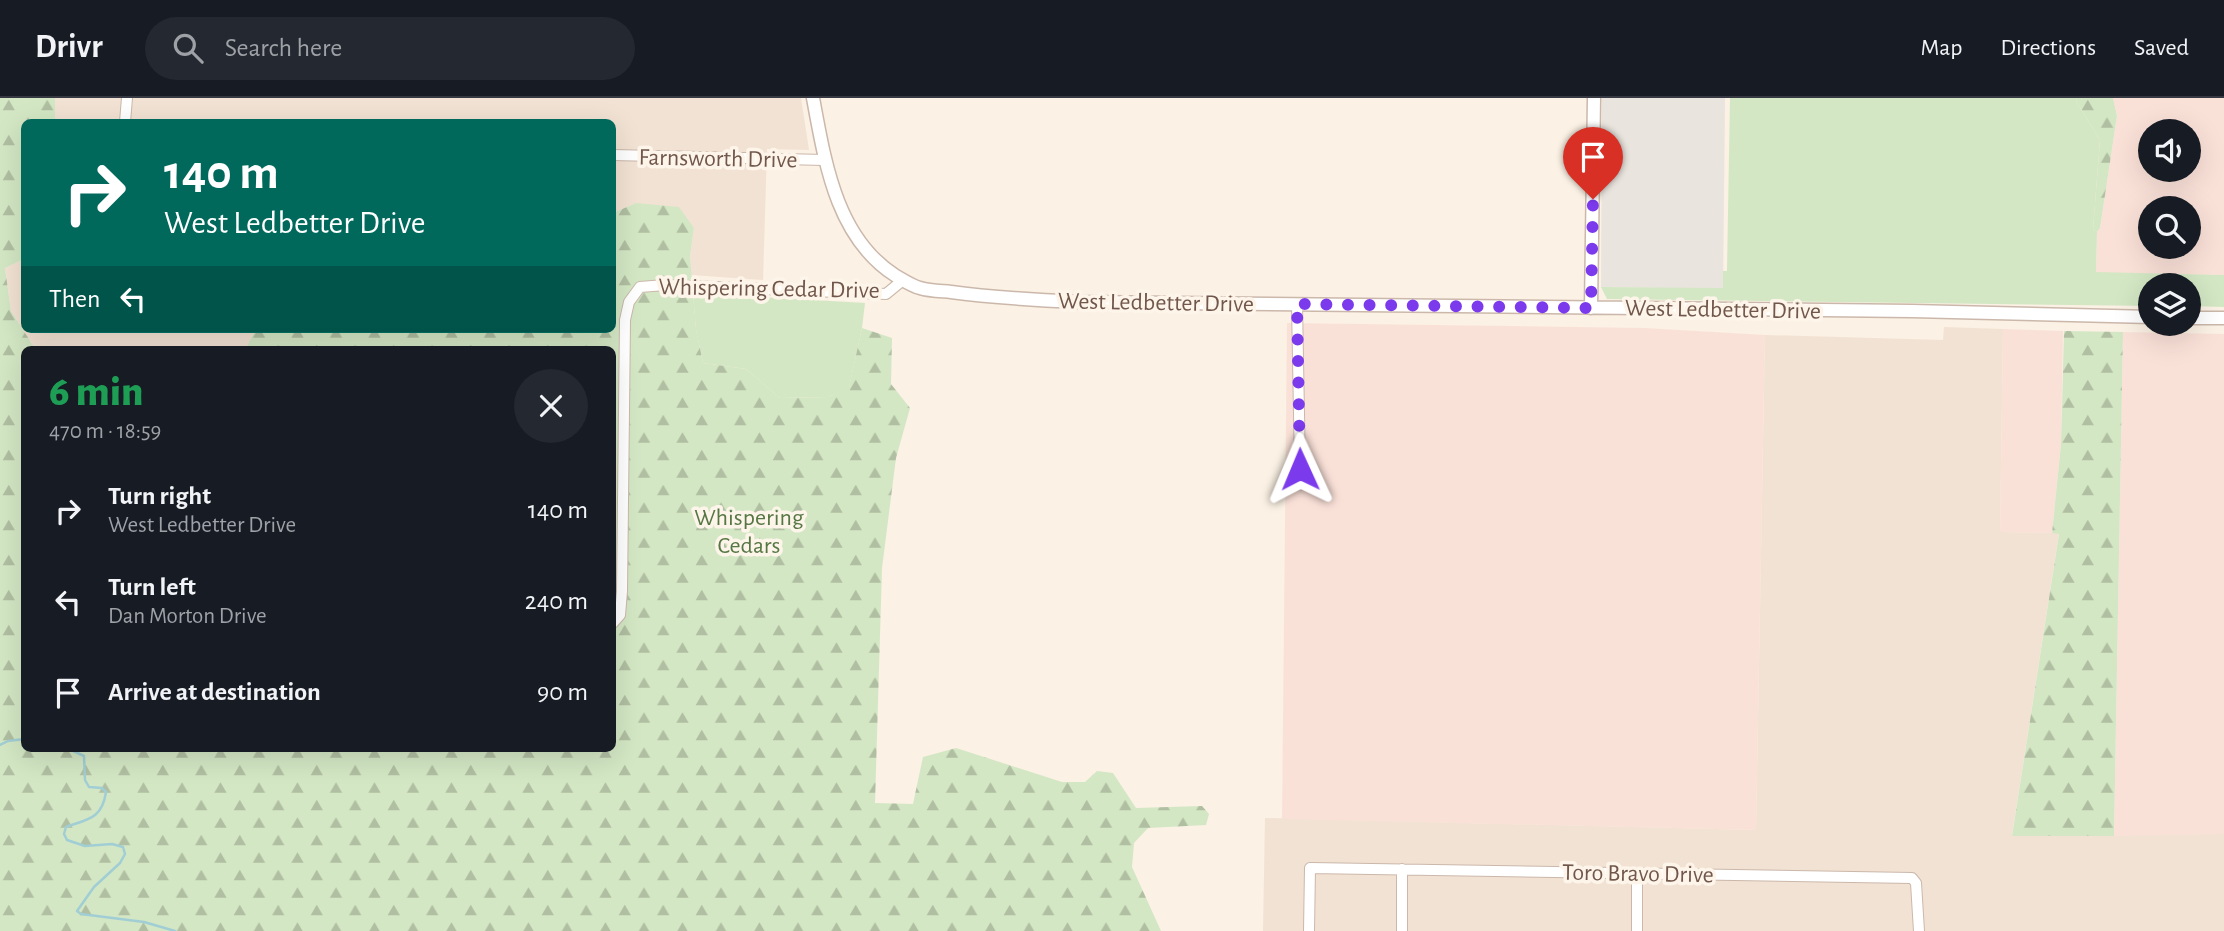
<!DOCTYPE html>
<meta charset="utf-8">
<style>
body{margin:0;font-family:"Alegreya Sans",sans-serif;background:#242831;color:#f1f3f6;height:100vh;display:flex;flex-direction:column;font-size:26px;white-space:nowrap}
*{box-sizing:border-box;margin:0}
p{font-size:23px;color:#9ea1a6}
.icon{flex:none;width:38px;height:38px;fill:none;stroke:currentColor;stroke-width:2;stroke-linecap:round;stroke-linejoin:round}
.map{position:relative;flex:1;overflow:hidden}
.side{position:absolute;left:21px;top:248px;width:595px;height:406px;display:flex;flex-direction:column;background:#171b24;border-radius:10px;box-shadow:0 7px 28px #0002}
.side>*{flex:none}
.hud{position:absolute;left:21px;top:21px;width:595px;height:214px;border-radius:10px;box-shadow:0 7px 28px #0002;background:#00695c;color:#fff;overflow:hidden}
.tools{position:absolute;left:2138px;top:21px;display:grid;gap:14px}
.tools a{display:grid;place-items:center;width:63px;height:63px;border-radius:50%;background:#171b24;box-shadow:0 7px 28px #0002;font-size:35px}
.pin{position:absolute;display:grid;place-items:center;width:60px;height:60px;color:#fff;margin:-72px -30px;border-radius:50% 50% 50% 0;rotate:-45deg;box-shadow:0 0 7px #0007}
.pin .icon{rotate:45deg}
.me{position:absolute;width:77px;margin:-38px;rotate:359deg;stroke-linejoin:round;filter:drop-shadow(0 0 5px #0008)}
.turn{display:flex;align-items:center;gap:24px;height:147px;padding:0 28px;font-size:32px}
.turn .icon{width:91px;height:91px;stroke-width:2.5}
.turn b{display:block;font-size:49px;line-height:60px}
.then{display:flex;align-items:center;height:66px;padding:0 28px;background:#0003;gap:14px;font-size:26px}
.round{display:grid;place-items:center;flex:none;width:74px;height:74px;border-radius:37px;background:#242831}
.overview{display:flex;align-items:center;justify-content:space-between;height:119px;padding:0 28px}
h1{font-size:42px;font-weight:800;line-height:52px;color:#1e9e55}
ul{padding:0;list-style:none}
li{display:flex;align-items:center;gap:21px;height:91px;padding:0 28px}
li div{flex:1}
li b{display:block;font-size:26px}
li em{font-style:normal}
header{display:flex;align-items:center;gap:42px;box-sizing:border-box;height:98px;padding:0 35px;background:#171b24;border-bottom:2px solid #363941}
header strong{font-size:33px}
nav{display:flex;gap:38px;margin-inline-start:auto;font-size:24px}
.search{width:490px;height:63px;background:#242831;display:flex;align-items:center;gap:18px;box-sizing:border-box;padding:0 24px;border-radius:38px;color:#9ea1a6;font-size:26px}
.map>svg:first-child{display:block}
.residential{fill:#f2e2d3}
.commercial{fill:#fae1d8;fill-rule:evenodd}
.industrial{fill:#eae4de}
.grass{fill:#d3e7c4}
.forest{fill:url(#forest-firs)}
.lines{fill:none;stroke-linecap:round;stroke-linejoin:round}
.stream{stroke:#a1ced4;stroke-width:2.5}
.minor-casing{stroke:#cbb8ab;stroke-width:12}
.tertiary-casing{stroke:#cbb8ab;stroke-width:15}
.minor{stroke:#fff;stroke-width:10}
.tertiary{stroke:#fff;stroke-width:12}
.route{stroke:#7c3aed;stroke-width:12;stroke-dasharray:0 21.6}
.labels{text-anchor:middle;stroke-width:7;stroke-linejoin:round;paint-order:stroke}
.street-label{font-size:24px;fill:#71574b;stroke:#fef5ea}
.park-label{font-size:24px;fill:#574;stroke:#fef5ea}
</style>
<header>
<strong>Drivr</strong>
<div class="search"><svg class="icon" aria-label="search" viewBox="0 0 24 24"><circle cx="10" cy="10" r="6"/><path d="M15 15l6 6"/></svg>Search here</div>
<nav><a>Map</a><a>Directions</a><a>Saved</a></nav>
</header>
<div class="map">
<svg width="2224" height="833" viewBox="0 0 2224 833">
<defs>
<pattern id="forest-firs" width="22" height="20" patternUnits="userSpaceOnUse" patternTransform="scale(1.75)"><rect width="22" height="20" fill="#d3e7c4"/><path d="M5 1l3.5 6h-7zM16 11l3.5 6h-7z" fill="#b0bea1"/></pattern>
</defs>
<rect width="100%" height="100%" fill="#fbf1e4"/>
<!-- residential -->
<path class="residential" d="M55,0H801L809,52L767,51L763,182L691,177L690,158L694,130L636,105L613,115L612,24H55Z
M24,161V231H256L245,252H36L11,213L5,170Z
M1944,229L2003,231L2000,434L2059,435L2012,737L2224,736V833H1263L1265,720L1756,732L1765,237L1943,242Z"/>
<!-- commercial -->
<path class="commercial" d="M2113,0H2224V177L2096,175L2097,134L2100,130L2117,18ZM2151,33H2189V72H2151ZM2151,110H2189V149H2151Z
M1287,225L1645,230L1765,237L1756,732L1282,721Z
M2003,231L2063,233L2061,346L2052,435L2000,434Z
M2123,234L2224,236V736L2114,738Z"/>
<!-- industrial -->
<path class="industrial" d="M1602,0H1725L1723,191L1601,189Z"/>
<!-- grass -->
<path class="grass" d="M1730,0H2076L2077,5L2100,42L2093,131L2097,134L2096,174L2224,177V209L2189,208V187H2151V208L1607,201L1601,189L1723,190V173H1727Z
M693,195L865,205L862,230L849,290L828,299L780,300L746,271L703,265L696,232Z"/>
<!-- forest -->
<path class="forest" d="M0,0H55V24H24V161L5,170L11,213L36,252H24V651H612V252H245L256,231H612L613,115L636,105L679,109L694,130L690,158L696,231L703,265L746,271L780,300L828,299L849,289L862,230L892,240L891,286L910,310L896,360L882,470L875,705L913,706L923,659L956,650L1062,684H1085L1097,673L1113,675L1136,710L1202,708L1209,716L1206,727L1148,730L1134,745L1132,769L1161,833H0Z
M2076,0H2113L2117,18L2100,130L2097,134L2093,131L2100,42L2077,5Z
M2064,233L2123,234L2114,738H2012L2059,436L2052,435L2061,346Z"/>
<g class="lines">
<!-- stream -->
<path class="stream" d="M0,647L8,643L24,641
M69,651L84,658L85,682L89,689L102,690L106,694C102,721 88,721 66,729L64,736L67,742L85,748L112,746L123,749L125,756L120,765L94,789L77,813L81,816L144,824L175,833"/>
<defs>
<path id="minor" d="M125,24L127,0
M612,57L824,62
M1297,206L1300,371
M612,526L620,517L622,493L625,222L629,204L640,189L665,187L886,196L903,182
M1309,833L1310,770L1912,780L1916,785L1919,833
M1402,833V771
M1637,833V775"/>
<path id="tertiary" d="M813,0C825,64 836,140 896,178C903,182 912,188 920,190C930,193 941,193 951,194C994,200 1036,202 1079,204L1912,213L2151,219
M1591,210L1594,0
M2189,220H2224"/>
</defs>
<!-- minor casing -->
<use href="#minor" class="minor-casing"/>
<!-- tertiary casing -->
<use href="#tertiary" class="tertiary-casing"/>
<!-- minor -->
<use href="#minor" class="minor"/>
<!-- tertiary -->
<use href="#tertiary" class="tertiary"/>
</g>
<g class="lines">
<!-- route -->
<path class="route" d="M1300,371L1297,206L1591,210L1593,101"/>
</g>
<g class="labels">
<!-- street labels -->
<g class="street-label">
<text transform="translate(718 60) rotate(1)" y="8">Farnsworth Drive</text>
<text transform="translate(769 190) rotate(1)" y="8">Whispering Cedar Drive</text>
<text transform="translate(1156 204) rotate(1)" y="8">West Ledbetter Drive</text>
<text transform="translate(1723 211) rotate(1)" y="8">West Ledbetter Drive</text>
<text transform="translate(1638 775) rotate(1)" y="8">Toro Bravo Drive</text>
</g>
<!-- park labels -->
<g class="park-label">
<text x="749" y="427">Whispering<tspan x="749" dy="28">Cedars</tspan></text>
</g>
</g>
</svg>
<div class="tools">
<a><svg class="icon" aria-label="sound" viewBox="0 0 24 24"><path d="M4 9h4l5-4v14l-5-4H4zM17 9q2 3 0 6"/></svg></a>
<a><svg class="icon" aria-label="search" viewBox="0 0 24 24"><circle cx="10" cy="10" r="6"/><path d="M15 15l6 6"/></svg></a>
<a><svg class="icon" aria-label="layers" viewBox="0 0 24 24"><path d="M12 4l9 5-9 5-9-5zM3 14l9 5 9-5"/></svg></a>
</div>
<div class="pin" style="left:1593px;top:101px;background:#d93025"><svg class="icon" aria-label="arrive" viewBox="0 0 24 24"><path d="M6 21V4h12l-3 4 3 4H6"/></svg></div>
<svg class="me" style="left:1300px;top:371px" viewBox="-20 -20 40 40"><path d="M0-17L14 15 0 8-14 15z" fill="#7c3aed" stroke="#fff" stroke-width="4"/></svg>
<div class="hud">
<div class="turn"><svg class="icon" aria-label="right" viewBox="0 0 24 24"><path d="M7 20v-9h11M14 6l5 5-5 5"/></svg><div><b>140 m</b>West Ledbetter Drive</div></div>
<div class="then">Then<svg class="icon" aria-label="left" viewBox="0 0 24 24"><path d="M17 20v-9H6M10 6l-5 5 5 5"/></svg></div>
</div>
<section class="side">
<div class="overview"><div><h1>6 min</h1><p>470 m · 18:59</p></div><a class="round"><svg class="icon" aria-label="close" viewBox="0 0 24 24"><path d="M6 6l12 12M18 6L6 18"/></svg></a></div>
<ul>
<li><svg class="icon" aria-label="right" viewBox="0 0 24 24"><path d="M7 20v-9h11M14 6l5 5-5 5"/></svg><div><b>Turn right</b><p>West Ledbetter Drive</p></div><em>140 m</em></li>
<li><svg class="icon" aria-label="left" viewBox="0 0 24 24"><path d="M17 20v-9H6M10 6l-5 5 5 5"/></svg><div><b>Turn left</b><p>Dan Morton Drive</p></div><em>240 m</em></li>
<li><svg class="icon" aria-label="arrive" viewBox="0 0 24 24"><path d="M6 21V4h12l-3 4 3 4H6"/></svg><div><b>Arrive at destination</b></div><em>90 m</em></li>
</ul>
</section>
</div>
